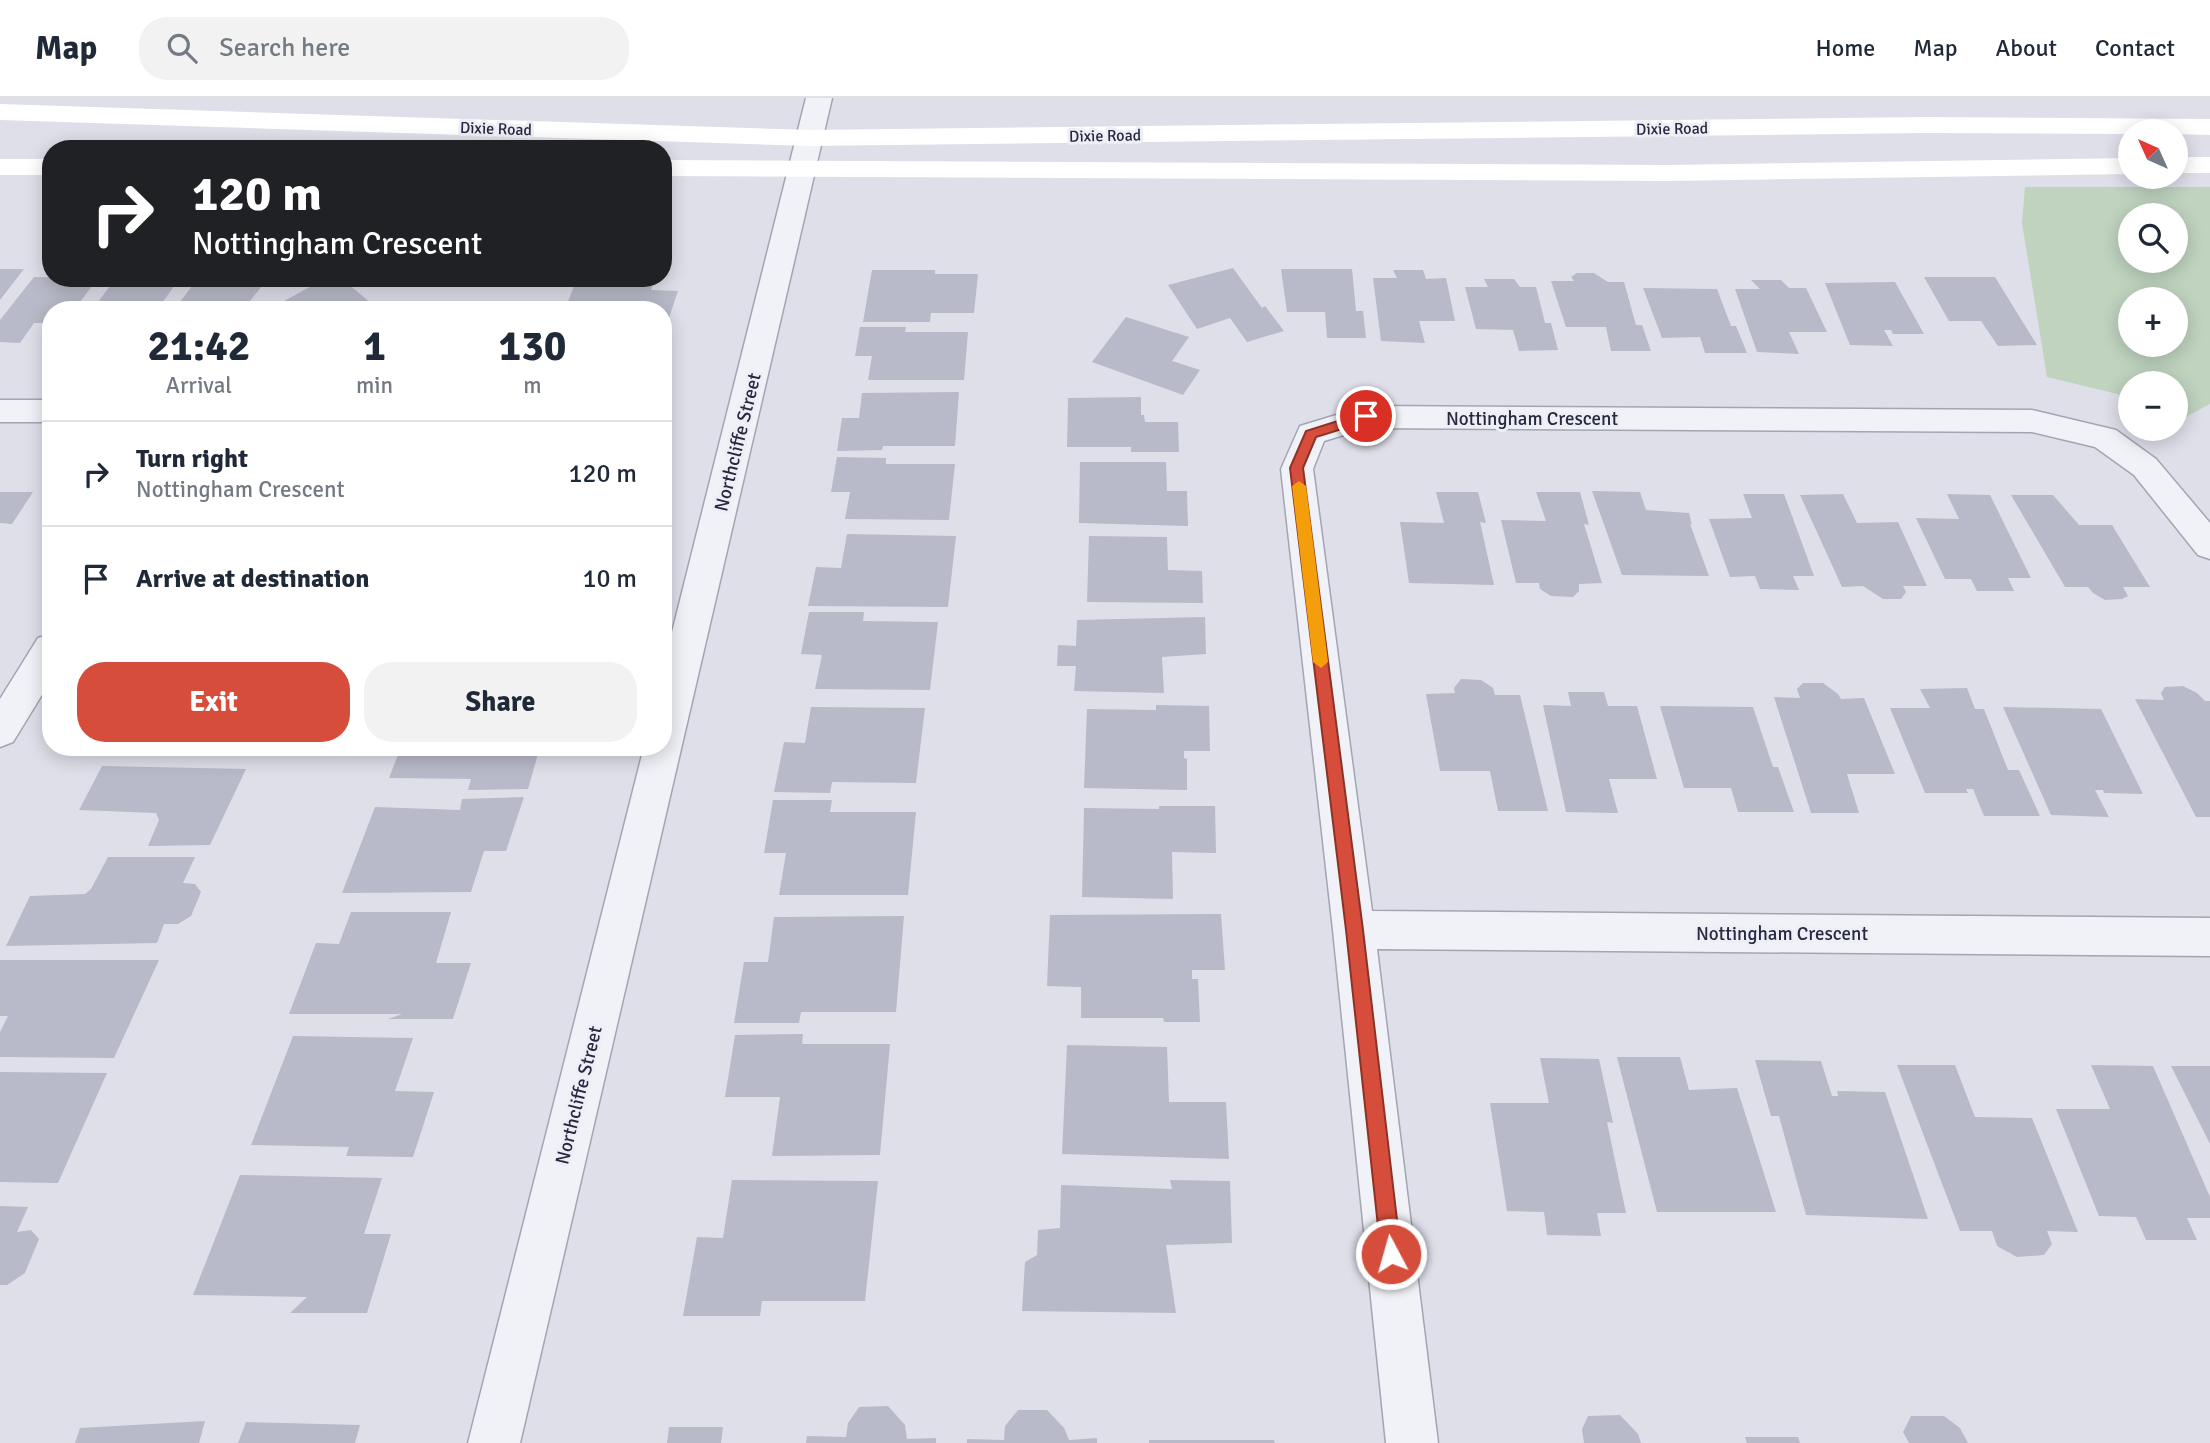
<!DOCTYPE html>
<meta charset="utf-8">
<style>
body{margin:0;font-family:Signika,sans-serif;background:#f2f2f3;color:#1f2937;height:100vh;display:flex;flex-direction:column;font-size:26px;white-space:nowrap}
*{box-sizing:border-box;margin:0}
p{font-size:23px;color:#747a83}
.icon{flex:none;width:38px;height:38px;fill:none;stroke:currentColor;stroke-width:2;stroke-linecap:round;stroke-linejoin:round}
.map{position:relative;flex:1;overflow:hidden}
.panel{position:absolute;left:42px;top:203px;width:630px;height:455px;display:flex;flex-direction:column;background:#fff;border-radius:28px;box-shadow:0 4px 18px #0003}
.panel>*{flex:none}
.banner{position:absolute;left:42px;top:42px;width:630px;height:147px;border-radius:28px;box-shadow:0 4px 18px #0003;background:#202124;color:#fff;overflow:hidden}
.needle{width:46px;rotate:315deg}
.controls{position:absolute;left:2118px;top:21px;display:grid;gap:14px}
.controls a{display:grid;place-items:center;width:70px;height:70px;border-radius:50%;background:#fff;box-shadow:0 4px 18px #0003;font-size:35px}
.pin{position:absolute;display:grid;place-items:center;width:60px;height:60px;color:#fff;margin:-30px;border:4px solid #fff;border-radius:50%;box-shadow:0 2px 7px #0007}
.me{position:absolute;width:77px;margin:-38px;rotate:354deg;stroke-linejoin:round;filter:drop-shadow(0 0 5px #0008)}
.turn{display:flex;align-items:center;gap:24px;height:147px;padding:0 35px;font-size:32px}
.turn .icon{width:91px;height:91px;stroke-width:2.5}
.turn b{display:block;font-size:49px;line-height:60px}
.eta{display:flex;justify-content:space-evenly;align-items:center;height:119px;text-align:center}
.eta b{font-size:42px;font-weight:700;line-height:49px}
.action{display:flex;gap:14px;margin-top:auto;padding:14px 35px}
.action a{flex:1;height:80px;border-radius:28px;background:#d64e3b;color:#fff;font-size:28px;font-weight:700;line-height:80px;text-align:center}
.action a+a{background:#f2f2f3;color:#1f2937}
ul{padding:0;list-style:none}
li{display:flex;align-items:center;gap:21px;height:105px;padding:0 35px;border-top:2px solid #e0e1e3}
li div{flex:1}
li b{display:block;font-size:26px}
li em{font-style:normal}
header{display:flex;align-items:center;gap:42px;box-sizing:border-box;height:98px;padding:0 35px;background:#fff;border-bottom:2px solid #e0e1e3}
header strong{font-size:33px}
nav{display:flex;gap:38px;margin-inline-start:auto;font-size:24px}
.search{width:490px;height:63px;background:#f2f2f3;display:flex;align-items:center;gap:18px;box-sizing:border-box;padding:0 24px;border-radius:28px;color:#747a83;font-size:26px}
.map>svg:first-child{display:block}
.green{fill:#bfd3bf;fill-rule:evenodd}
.building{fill:#b8bac9}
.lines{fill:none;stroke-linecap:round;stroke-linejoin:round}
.minor-casing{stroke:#a3a5b3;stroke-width:3}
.minor{fill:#f1f2f7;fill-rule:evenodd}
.secondary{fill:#fff;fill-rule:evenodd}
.route{fill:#d64e3b;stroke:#8b3326;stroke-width:2}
.slow{fill:#f59e0b}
.labels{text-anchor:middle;stroke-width:6;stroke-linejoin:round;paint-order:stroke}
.far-street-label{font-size:16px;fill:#262940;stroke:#eeeff6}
.street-label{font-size:19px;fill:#262940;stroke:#eeeff6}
</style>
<header>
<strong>Map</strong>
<div class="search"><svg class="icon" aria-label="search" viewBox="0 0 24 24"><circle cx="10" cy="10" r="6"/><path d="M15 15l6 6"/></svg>Search here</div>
<nav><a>Home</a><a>Map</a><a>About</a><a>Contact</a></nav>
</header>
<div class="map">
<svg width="2210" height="1345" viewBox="0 0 2210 1345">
<rect width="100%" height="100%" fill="#dedfe9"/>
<!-- green -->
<path class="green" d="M2025,89H2210V306L2176,324L2175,285H2130V299L2047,279L2022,125ZM2130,117H2175V163H2130ZM2130,201H2175V247H2130Z"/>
<!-- building -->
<path class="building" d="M1233,170L1262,210L1265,208L1284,233L1247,244L1230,220L1197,231L1168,187Z
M0,171H24L0,202Z
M1281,171H1352L1356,213H1363L1366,240H1327L1325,214H1287Z
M872,172H935V176H978L974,215H931L930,224H863Z
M1393,172H1423L1426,181L1446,180L1455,223H1419L1425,245L1381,243L1373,180H1397Z
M1577,175H1594L1608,184H1624L1636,227H1642L1651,253H1611L1606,229H1566L1551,183H1574L1571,179Z
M34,179L98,180L74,212H51V225H34L20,245L0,244V222Z
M1924,179H1995L2037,247L1998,248L1981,223H1949Z
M116,180H180L157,212H92Z
M198,180H268L243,212H174Z
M326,180H341L371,205L359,212H268Z
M577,180H655L651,192L678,193L669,220H663V212L566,209Z
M1484,181H1514L1520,189H1536L1545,225H1551L1558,252L1519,253L1513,232L1476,231L1465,189H1488Z
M1751,182H1781L1789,190H1806L1827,234H1789L1799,256L1757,254L1735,191H1760Z
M1895,184L1924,236H1893L1891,232H1884L1893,248L1850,247L1825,185Z
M1643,190L1717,191L1731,228H1736L1747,255H1705L1700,239L1662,240Z
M1126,219L1189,239L1172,263L1200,272L1183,297L1092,264Z
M860,229H906L905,234H968L964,282H868L872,258H855Z
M959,294L955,348H883L882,352L837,353L842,320H859L862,295Z
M1141,299V317H1144L1145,324H1178L1179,354H1131V349H1067L1068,300Z
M837,359L886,360V366H955L949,422L845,421L850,394H831Z
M1080,364H1166L1167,393H1187L1188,428L1079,425Z
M1592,393L1640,394L1646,412L1689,415L1692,427L1690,426L1709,478L1622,477Z
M0,394H33L12,426L0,425Z
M1436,394H1478L1486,425L1480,424L1494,487L1409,485L1400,424L1444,425Z
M1536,394H1580L1589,427L1584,426L1602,485L1579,486V493L1573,499L1551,498L1540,491L1539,485H1516L1501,422L1546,423Z
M1743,396H1784L1814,478H1793L1799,492L1760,491L1755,478L1730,479L1709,421L1752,420Z
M1843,396L1857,425L1898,424L1927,488H1903L1906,494L1901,501H1883L1863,488L1842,489L1800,397Z
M1947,396L1990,397L2031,480H2008L2014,493H1977L1971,481H1945L1916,420L1959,421Z
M2011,397H2053L2079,427H2112L2150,489H2123L2128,498L2122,501L2105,502L2093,495L2088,489H2065Z
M847,436L956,438L948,509L808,508L816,469L841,470Z
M1089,438L1167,439L1168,472L1202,473L1203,505L1087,504Z
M809,514H864L863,523L938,524L930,592L815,591L822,557L801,556Z
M1205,519L1206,556L1162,559L1164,595L1074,593L1076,568H1057L1058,547L1076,548L1077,522Z
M1461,581L1481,582L1493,590L1495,597H1520L1548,713H1498L1490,673H1440L1426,596L1455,595L1454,590Z
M1803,585H1823L1838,596L1841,601L1864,600L1895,676H1847L1859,715H1811L1774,599L1800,600L1797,591Z
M2183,588L2197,595L2205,603H2210V719H2196L2135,601L2164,602L2161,595L2165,589Z
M1967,590L1975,611H1984L2008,672H2019L2040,718H1984L1973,691H1966L1968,695H1925L1890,610H1930L1920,591Z
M1568,594H1604L1608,608H1637L1657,681H1609L1618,715L1566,714L1543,607L1571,608Z
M1156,607L1209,608L1210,653H1184V660L1187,661V692L1084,690L1087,611L1156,612Z
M1660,608L1753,609L1773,669H1778L1794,714H1738L1731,690H1684Z
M811,609L925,610L916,685L832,684L830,695L774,694L784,644L805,645Z
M2003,609L2101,611L2143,696L2104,695L2103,692H2095L2109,719L2051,717Z
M159,649H242L241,653H156Z
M401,649H540L528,691L468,692L471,681L389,680Z
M102,668L246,671L210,747L148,748L159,722L156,715L79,712Z
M524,699L506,753H484L471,794L342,795L375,709L460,712L462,701Z
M773,702H832L830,714H916L908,797H779L786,755H764Z
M1159,708H1215L1216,755L1172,754L1173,801L1082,799L1084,710L1159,711Z
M108,759H195L183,785L195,786L201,794L191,818L178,826H164L157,845L6,848L30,798L85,796L91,791Z
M351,814H451L436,865H471L453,921H388L402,916H289L316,845L339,846Z
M1221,816L1225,872H1192V881H1198L1200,924H1164L1163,920H1081V889L1047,888L1050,817Z
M904,818L896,914H801L799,925H734L744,864H768L774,819Z
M0,862H159L114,960L0,959V934L8,918H0Z
M803,936L802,946H890L880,1057L772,1058L780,999H725L735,937Z
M293,938L413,940L395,993L434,994L413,1059L346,1058L349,1049L251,1047Z
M1067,947L1167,949L1169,1004H1226L1229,1061L1062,1056Z
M1617,959H1680L1689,992L1737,990L1776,1114H1657Z
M1540,960L1599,961L1613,1025L1607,1024L1626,1115H1597L1601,1138L1547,1137L1544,1114L1507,1113L1490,1005H1549Z
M1755,962L1821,963L1832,998H1838L1837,993L1885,994L1928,1121L1806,1117L1779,1018H1771Z
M1897,967H1955L1975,1019L2032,1020L2078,1134L2047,1133L2052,1146L2044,1157L2017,1159L1997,1148L1992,1133H1960Z
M2091,967L2153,968L2210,1099V1120H2187L2197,1142H2146L2136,1119L2099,1118L2056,1011H2110Z
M2171,968H2210V1046Z
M0,974L107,975L58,1085L0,1084Z
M240,1077L382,1080L364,1136H391L367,1215H290L307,1199L193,1197Z
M732,1082L878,1083L865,1203H762L760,1218H683L697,1139L723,1140Z
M1170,1082L1230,1083L1232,1145L1166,1147L1176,1215L1022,1213L1025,1164L1037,1157L1038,1132L1060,1130L1061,1087L1172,1091Z
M0,1108L28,1109L17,1134L31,1132L39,1141L25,1175L7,1187H0Z
M888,1308L905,1327L907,1341L936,1340V1345H806L807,1338L846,1339L848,1325L859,1309Z
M1018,1312H1047L1064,1330L1069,1342L1097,1340V1345H967V1341L1004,1342L1005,1328Z
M1620,1317L1638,1336L1641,1345H1584L1582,1331L1588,1318Z
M1911,1318H1944L1960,1330L1968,1345H1909L1903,1334Z
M205,1323L199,1345H75L80,1330Z
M246,1324L360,1327L355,1345H238Z
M669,1329H723L721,1345H667Z
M1745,1339H1798L1800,1345H1747Z
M1149,1342H1274L1275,1345H1149Z"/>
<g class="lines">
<defs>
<path id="minor" d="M806,0H832L520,1345H468L644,649H663V570Z
M0,302H51V324H0Z
M1366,308L2032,312L2116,332L2156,361L2210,425V461L2198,457L2134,377L2095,349L2032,334L1367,330L1324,343L1313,371L1372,813L2210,820V858L1377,851L1438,1345H1386L1333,832L1281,371L1300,328Z
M51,536V582L13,644L0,649V601L38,540Z"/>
</defs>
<!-- minor casing -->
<use href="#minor" class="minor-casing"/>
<!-- minor -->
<use href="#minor" class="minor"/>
<!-- secondary -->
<path class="secondary" d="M0,6L808,32L1925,19L2210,21V37L2175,36V33H2130V36L1925,35L808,48L0,22Z
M2175,59H2210V75H2175Z
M2130,60V76L1667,83L663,78V62L1667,67Z
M0,61H51V77H0Z"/>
</g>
<!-- route -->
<path class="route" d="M1366,314L1373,318L1371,322L1316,339L1303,370L1363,832L1401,1156L1398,1163L1391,1166L1384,1163L1381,1156L1346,832L1290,370L1306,333Z"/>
<!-- slow -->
<path class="slow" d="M1299,383L1306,388L1328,564L1321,570L1313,564L1292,388Z"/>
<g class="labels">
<!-- far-street labels -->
<g class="far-street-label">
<text transform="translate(496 30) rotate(2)" y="6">Dixie Road</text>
<text transform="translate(1672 30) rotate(-1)" y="6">Dixie Road</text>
<text transform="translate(1105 37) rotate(-1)" y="6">Dixie Road</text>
</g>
<!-- street labels -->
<g class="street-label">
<text x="1532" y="327">Nottingham Crescent</text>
<text transform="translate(737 344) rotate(-76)" y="7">Northcliffe Street</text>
<text x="1782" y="842">Nottingham Crescent</text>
<text transform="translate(578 997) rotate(-76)" y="7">Northcliffe Street</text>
</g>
</g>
</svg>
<div class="controls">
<a><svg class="needle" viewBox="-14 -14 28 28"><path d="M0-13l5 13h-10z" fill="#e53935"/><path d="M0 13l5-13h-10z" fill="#747a83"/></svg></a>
<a><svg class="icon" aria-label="search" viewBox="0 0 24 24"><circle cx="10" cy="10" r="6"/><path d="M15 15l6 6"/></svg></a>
<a>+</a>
<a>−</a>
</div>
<div class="pin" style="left:1366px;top:318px;background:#d93025"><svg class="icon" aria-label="arrive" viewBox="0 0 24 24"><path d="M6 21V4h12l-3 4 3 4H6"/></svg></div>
<svg class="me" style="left:1391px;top:1156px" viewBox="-20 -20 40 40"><circle r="17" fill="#d64e3b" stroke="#fff" stroke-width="3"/><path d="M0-11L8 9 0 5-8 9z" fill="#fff"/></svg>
<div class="banner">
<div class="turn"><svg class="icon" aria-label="right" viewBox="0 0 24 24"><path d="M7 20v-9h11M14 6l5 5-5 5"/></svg><div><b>120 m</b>Nottingham Crescent</div></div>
</div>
<section class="panel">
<div class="eta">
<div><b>21:42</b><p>Arrival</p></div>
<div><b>1</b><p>min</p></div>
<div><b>130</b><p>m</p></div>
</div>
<ul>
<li><svg class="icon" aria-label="right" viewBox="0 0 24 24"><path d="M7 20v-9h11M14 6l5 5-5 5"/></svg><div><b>Turn right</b><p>Nottingham Crescent</p></div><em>120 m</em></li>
<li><svg class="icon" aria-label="arrive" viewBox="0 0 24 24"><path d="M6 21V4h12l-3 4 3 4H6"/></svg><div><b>Arrive at destination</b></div><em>10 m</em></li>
</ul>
<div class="action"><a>Exit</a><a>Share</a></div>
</section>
</div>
